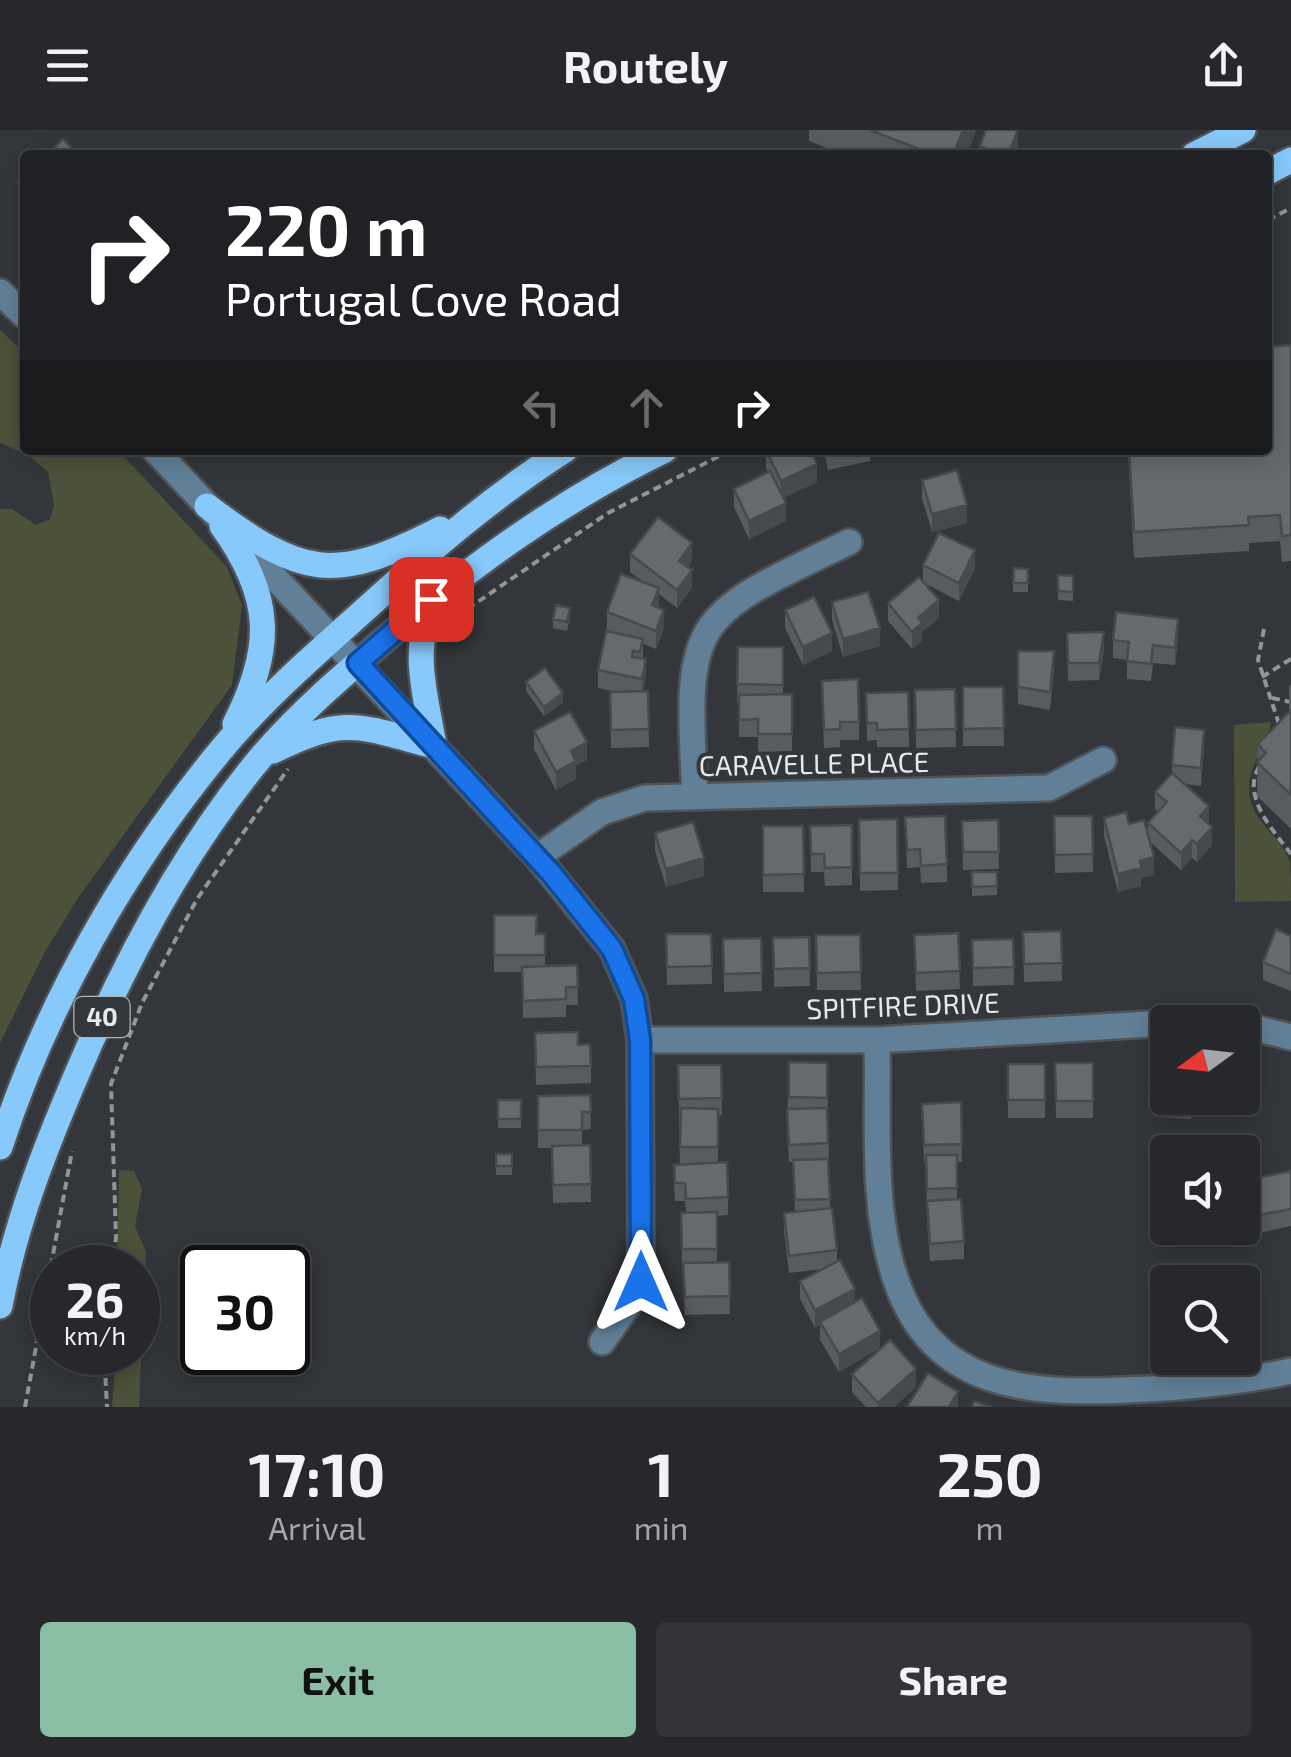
<!DOCTYPE html>
<style>
body{margin:0;font-family:"Exo 2",sans-serif;background:#323438;color:#f1f3f6;height:100vh;display:flex;flex-direction:column;font-size:38px;white-space:nowrap}
*{box-sizing:border-box;margin:0}
p{font-size:32px;color:#a4a6a9}
.icon{flex:none;width:55px;height:55px;fill:none;stroke:currentColor;stroke-width:2;stroke-linecap:round;stroke-linejoin:round}
.map{position:relative;height:1277px;overflow:hidden}
.panel{display:flex;flex-direction:column;background:#26282c;flex:1}
.panel>*{flex:none}
.banner{position:absolute;left:20px;top:20px;width:1252px;height:305px;border-radius:10px;box-shadow:0 5px 25px #0003,0 0 0 2px #424448;background:#202124;color:#fff;overflow:hidden}
.needle{width:65px;rotate:255deg}
.buttons{position:absolute;left:1150px;top:875px;display:grid;gap:20px}
.buttons a{display:grid;place-items:center;width:110px;height:110px;border-radius:10px;background:#26282c;box-shadow:0 5px 25px #0003,0 0 0 2px #424448;font-size:50px}
.speed{position:absolute;left:30px;top:1115px;display:flex;gap:20px;font-size:50px;font-weight:700;text-align:center}
.speed>*{display:grid;place-content:center;width:130px;height:130px;border-radius:50%;background:#26282c;box-shadow:0 5px 25px #0003,0 0 0 2px #424448;line-height:1}
.speed small{font-size:25px;font-weight:400}
.speed .limit{border:5px solid #111;border-radius:15px;background:#fff;color:#111}
.pin{position:absolute;display:grid;place-items:center;width:85px;height:85px;color:#fff;margin:-42px;border-radius:20px;box-shadow:0 5px 15px #0006}
.me{position:absolute;width:110px;margin:-55px;rotate:0deg;stroke-linejoin:round;filter:drop-shadow(0 0 8px #0008)}
.turn{display:flex;align-items:center;gap:35px;height:210px;padding:0 40px;font-size:45px}
.turn .icon{width:130px;height:130px;stroke-width:2.5}
.turn b{display:block;font-size:70px;line-height:85px}
.lanes{display:flex;align-items:center;height:95px;padding:0 40px;background:#0003;justify-content:center;gap:50px;direction:ltr}
.lanes .off{opacity:.35}
.eta{display:flex;justify-content:space-evenly;align-items:center;height:170px;text-align:center}
.eta b{font-size:60px;font-weight:700;line-height:70px}
.button{display:flex;gap:20px;margin-top:auto;padding:20px 40px}
.button a{flex:1;height:115px;border-radius:10px;background:#8abfa5;color:#111;font-size:40px;font-weight:700;line-height:115px;text-align:center}
.button a+a{background:#323438;color:#f1f3f6}
header{display:flex;justify-content:space-between;align-items:center;height:130px;padding:0 40px;background:#26282c;font-size:45px;font-weight:700}
.map>svg:first-child{display:block}
.green{fill:#4c5139}
.lines{fill:none;stroke-linecap:round;stroke-linejoin:round}
.minor-casing{stroke:#505356;stroke-width:30}
.major-casing{stroke:#505356;stroke-width:30}
.path{stroke:#929598;stroke-width:4;stroke-dasharray:8 5;stroke-linecap:butt}
.minor{stroke:#618098;stroke-width:25}
.major{stroke:#87c9fb;stroke-width:25}
.wall{fill:#585b5f}
.shaded-wall{fill:#474a4d}
.building{fill:#666a6e;stroke:#474a4d;stroke-width:2.5}
.route-casing{stroke:#114b97;stroke-width:25}
.route{stroke:#1a73e8;stroke-width:18}
.labels{text-anchor:middle;stroke-width:8;stroke-linejoin:round;paint-order:stroke}
.shield{fill:#33363a;stroke:#b0b3b6;stroke-width:2.5}
.shield-label{font-size:25px;font-weight:bold;fill:#e6e9eb}
.street-label{font-size:28px;fill:#e6e9eb;stroke:#33363a}
</style>
<header><svg class="icon" aria-label="menu" viewBox="0 0 24 24"><path d="M4 6h16M4 12h16M4 18h16"/></svg>Routely<svg class="icon" aria-label="share" viewBox="0 0 24 24"><path d="M12 15V3M7 8l5-5 5 5M5 13v7h14v-7"/></svg></header>
<div class="map">
<svg width="1291" height="1277" viewBox="0 0 1291 1277">
<rect width="100%" height="100%" fill="#33363a"/>
<!-- green -->
<path class="green" d="M0,199L25,224V320H118L227,437L242,475L232,555L78,768L45,822L0,913V379H12L36,395L50,389L54,375L48,342L28,325L0,313Z
M1271,592C1268,616 1249,633 1249,658C1248,689 1280,705 1290,732C1291,742 1291,759 1291,771L1235,772L1234,595Z
M119,1040L134,1041L142,1059L135,1096L146,1122L139,1277H112L116,1223L138,1222V1138L117,1137Z"/>
<g class="lines">
<defs>
<path id="minor" d="M0,162L25,186
M155,320L537,727L612,819L634,869L640,910L641,1157L602,1212
M695,666C685,487 689,488 849,412
M537,727L602,682L645,668L1049,658L1103,630
M1173,892H1228
M1242,895L1291,907
M640,910H877L1168,893
M877,910C879,988 870,1078 897,1153C934,1259 1030,1264 1125,1260C1181,1258 1236,1253 1291,1241"/>
<path id="major" d="M1194,25L1243,0
M1268,42L1291,30
M207,376C302,447 333,454 440,399
M222,396C273,467 274,517 235,594
M273,621C347,585 358,596 434,616C427,569 408,515 436,474
M0,1017C46,875 126,735 221,620C265,567 318,522 369,476C432,419 493,366 565,320
M0,1176C15,1095 44,1021 76,946C124,833 183,720 262,626C299,583 341,547 383,511C471,436 560,371 665,320"/>
</defs>
<!-- minor casing -->
<use href="#minor" class="minor-casing"/>
<!-- major casing -->
<use href="#major" class="major-casing"/>
<!-- path -->
<path class="path" d="M1268,90L1291,78
M457,486L608,383L731,320
M1264,499L1258,530L1279,594
M1262,547L1291,529
M1272,568L1291,572
M1259,637C1241,667 1274,701 1291,724
M113,1138L116,1107L111,954L142,873L197,769L288,639
M104,1222L107,1277
M25,1277L72,1021"/>
<!-- minor -->
<use href="#minor" class="minor"/>
<!-- major -->
<use href="#major" class="major"/>
</g>
<!-- wall -->
<path class="wall" d="M809,0H976L967,25H845L809,11Z
M980,16L1018,18L1015,25H980Z
M25,46V87L18,79V53Z
M1291,215V431L1282,432L1280,411L1249,413V421L1134,428L1128,320H1268Z
M766,320L817,352L783,368L786,391L749,409L734,377V359L768,342L766,338Z
M824,320H870V331L828,340Z
M922,350L967,393L932,402L922,368Z
M630,424L692,431L687,437L692,458L677,478L659,464L658,478L664,498L656,519L643,514V529L646,547L643,561H648L649,617L611,618L610,562H616L598,558V540L614,503L607,500V482L645,453L630,442Z
M923,435L975,438L959,471L924,453L939,488L922,502V511L912,519L888,491V473L923,452Z
M1014,438L1028,439V462H1013Z
M1058,445L1073,446V471L1058,470Z
M832,472L880,516L843,527L832,490Z
M785,480L832,521L803,535L785,498Z
M570,487L567,501L553,498V489Z
M1067,503L1104,520L1099,550L1068,551Z
M1178,507L1175,535L1153,533L1151,551L1127,549V530L1113,528V510Z
M738,517H783V565L792,564V621L758,622V607H739V572H737Z
M1018,521L1054,538L1050,580L1018,574Z
M526,552L563,572L544,586L526,561Z
M1291,554V699L1257,666L1258,614L1289,583V556Z
M963,557H1003L1004,616H963Z
M955,559L956,617L916,618L915,560Z
M908,562L909,617H877V610L867,611L866,563Z
M822,568L859,592V610H840V617L824,618Z
M534,601L587,630L576,635V649L556,660L534,619Z
M1204,617L1201,656L1185,654L1209,693L1212,715L1197,732L1192,728L1181,740L1150,712L1154,745L1141,748V756L1118,762L1104,706V688L1129,694L1148,704V693L1158,682L1155,679V662L1172,643V635Z
M1054,686H1092L1093,742L1055,743Z
M905,687L947,734V752L921,753L920,737L907,738Z
M897,689L898,760L860,761L859,690Z
M998,690L999,739L963,740L962,691Z
M852,695V755L825,756L824,742H811L810,696Z
M763,696H803L804,762H763Z
M655,703L704,746L666,757L655,721Z
M972,742H997V765L972,766Z
M494,785L537,804H545V836L577,835L578,875H566V887L523,888L522,842H494Z
M1061,801L1062,851L1024,852L1023,802Z
M958,803L960,859L916,861L914,805Z
M666,804H711L712,854L667,855Z
M816,805H860L861,860H817Z
M1291,806V861L1263,850V832Z
M809,807L810,856L774,857L773,808Z
M761,808L762,861L724,862L723,809Z
M1013,809L1014,855L973,856L972,810Z
M535,903L578,915L591,936V953L536,955Z
M1150,928L1168,968H1192L1191,989L1160,987V974H1149Z
M789,932L827,933L830,1078L837,1120V1132L855,1172L880,1218L839,1242L820,1210V1195L815,1198L800,1169V1151L822,1139L789,1143L784,1101V1083L795,1082L793,1032H789L787,997Z
M1055,933H1093V988H1056Z
M1008,934H1045V988H1008Z
M678,935H721L722,985H718V1033L728,1067V1085L717,1086V1132H729L730,1184L685,1185L683,1137H682L681,1083L686,1082L685,1071H675L674,1053V1035H680Z
M590,965L591,999L582,1000V1015H590L591,1072L553,1073L552,1018H538V966Z
M498,970H521V998H498Z
M961,972L962,1032H957V1069L964,1111V1129L930,1131L927,1089L926,1033H924L922,974Z
M496,1024H512V1045H496Z
M1291,1041V1096L1259,1103L1252,1066V1049Z
M852,1244L916,1257L894,1277H866L852,1262Z"/>
<!-- shaded-wall -->
<path class="shaded-wall" d="M963,0H976L967,25H953Z
M1018,0V18L1015,25H1008Z
M817,334V352L781,369V351Z
M786,373V391L749,409V391Z
M967,375V393L932,402V384Z
M692,413V431L679,448V431Z
M975,420V438L959,471V453Z
M692,440V458L677,478V460Z
M659,458V476L652,493V475Z
M939,470V488L922,502V511L912,519V502L918,488Z
M664,480V498L656,519V501Z
M1178,489V507L1175,535V518Z
M880,498V516L843,527V509Z
M1104,502V520L1099,550V533Z
M832,503V521L803,535V517Z
M646,529V547L642,567V549Z
M563,563V572L544,586V577Z
M1204,600V617L1201,656V638Z
M587,612V630L576,635V649L556,660V642L571,621Z
M1209,676V693L1200,704V686Z
M1212,697V715L1197,732V714Z
M1192,710V728L1181,740V723Z
M1154,727V745L1141,748V756L1118,762V744L1140,731Z
M704,728V746L666,757V739Z
M855,1159V1177L820,1192V1195L815,1198V1180Z
M880,1201V1218L839,1242V1224Z
M916,1239V1257L894,1277H878V1273Z
M958,1262V1277H949Z"/>
<!-- building -->
<path class="building" d="M870,0H963L953,25H934Z
M986,0H1018L1008,25H1003L980,16Z
M63,9L79,25H47Z
M25,46V60L18,53Z
M1291,215V405L1282,406L1280,385L1248,387L1249,395L1134,402L1129,320H1268V217Z
M766,320H810L817,334L781,351Z
M957,340L967,375L932,384L922,350Z
M770,341L786,373L749,391L734,359Z
M658,387L692,413L679,431L692,440L677,460L630,424Z
M939,403L975,420L959,453L923,435Z
M1014,438L1028,439V453H1013Z
M621,444L659,458L652,475L664,480L656,501L607,482Z
M1058,445L1073,446V462L1058,461Z
M919,447L939,470L918,488L922,493L912,502L888,473Z
M868,462L880,498L843,509L832,472Z
M814,467L832,503L803,517L785,480Z
M556,475L570,478L567,492L553,489Z
M1116,482L1178,489L1175,518L1153,515L1151,534L1127,531L1129,512L1113,510Z
M606,501L643,509L640,522L633,521L632,527L646,529L642,549L598,540Z
M1104,502L1099,533H1068L1067,503Z
M738,517H783V555L737,554Z
M1018,521H1054L1050,562L1018,557Z
M545,538L563,563L544,577L526,552Z
M858,549L859,592H840V599L824,600L822,551Z
M963,557H1003L1004,598L963,599Z
M955,559L956,599L916,600L915,560Z
M648,561L649,599L611,600L610,562Z
M908,562L909,599L877,600V593H867L866,563Z
M792,564V604H758V589L739,590V565Z
M1291,580V665L1257,632L1266,623L1258,614Z
M570,582L587,612L571,621L576,631L556,642L534,601Z
M1175,597L1204,600L1201,638L1172,635Z
M1172,643L1209,676L1200,686L1212,697L1197,714L1192,710L1181,723L1148,693L1167,672L1155,662Z
M1126,682L1129,694L1144,690L1154,727L1140,731L1141,738L1118,744L1104,688Z
M945,686L947,734L921,736L920,719L907,720L905,687Z
M1054,686H1092L1093,724L1055,725Z
M897,689L898,743H860L859,690Z
M998,690L999,722H963L962,691Z
M693,692L704,728L666,739L655,703Z
M852,695V737L825,738L824,724H811L810,696Z
M763,696H803L804,744L763,745Z
M972,742H997V756L972,757Z
M494,785H537L536,804H545V825H494Z
M1276,799L1291,806V844L1263,832Z
M1061,801L1062,833L1024,834L1023,802Z
M958,803L960,841L916,843L914,805Z
M666,804H711L712,836L667,837Z
M816,805H860L861,842L817,843Z
M809,807L810,838L774,839L773,808Z
M761,808L762,843L724,844L723,809Z
M1013,809L1014,837L973,838L972,810Z
M577,835L578,857H566V869L523,871L522,837Z
M578,902V915L590,914L591,936L536,937L535,903Z
M1150,928L1168,929V968H1191V971L1160,970V957L1149,956Z
M789,932L827,933V968L789,967Z
M1055,933H1093V971H1056Z
M1008,934H1045V970H1008Z
M678,935H721L722,968L679,969Z
M590,965L591,982H582V1000H538V966Z
M498,970H521V989H498Z
M961,972L962,1014L924,1015L922,974Z
M681,978L718,979V1017H680Z
M827,978L828,1013L789,1015L787,979Z
M590,1015L591,1054L553,1055L552,1016Z
M496,1024H512V1036H496Z
M926,1025H957V1058L927,1059Z
M828,1029L830,1069L795,1070L793,1030Z
M727,1032L728,1067L686,1069L685,1053H675L674,1035Z
M1291,1041V1079L1259,1085L1252,1049Z
M961,1069L964,1111L930,1114L927,1071Z
M832,1078L837,1120L789,1126L784,1083Z
M717,1082V1119H682L681,1083Z
M840,1130L855,1159L815,1180L800,1151Z
M729,1132L730,1166L685,1167L683,1133Z
M862,1168L880,1201L839,1224L820,1192Z
M890,1210L916,1239L878,1273L852,1244Z
M928,1243L958,1262L949,1277H907Z
M974,1271L992,1277H972Z"/>
<g class="lines">
<defs>
<path id="route" d="M431,469L358,533L551,743L612,819L634,869L640,910L641,1152"/>
</defs>
<!-- route casing -->
<use href="#route" class="route-casing"/>
<!-- route -->
<use href="#route" class="route"/>
</g>
<g class="labels">
<!-- shield labels -->
<rect class="shield" x="74.5" y="867" width="55" height="40" rx="8"/>
<g class="shield-label">
<text x="102" y="896">40</text>
</g>
<!-- street labels -->
<g class="street-label">
<text transform="translate(814 634) rotate(-1)" y="10">CARAVELLE PLACE</text>
<text transform="translate(903 876) rotate(-2)" y="10">SPITFIRE DRIVE</text>
</g>
</g>
</svg>
<div class="buttons">
<a><svg class="needle" viewBox="-14 -14 28 28"><path d="M0-13l5 13h-10z" fill="#e53935"/><path d="M0 13l5-13h-10z" fill="#a4a6a9"/></svg></a>
<a><svg class="icon" aria-label="sound" viewBox="0 0 24 24"><path d="M4 9h4l5-4v14l-5-4H4zM17 9q2 3 0 6"/></svg></a>
<a><svg class="icon" aria-label="search" viewBox="0 0 24 24"><circle cx="10" cy="10" r="6"/><path d="M15 15l6 6"/></svg></a>
</div>
<div class="speed"><div>26<small>km/h</small></div><div class="limit">30</div></div>
<div class="pin" style="left:431px;top:469px;background:#d93025"><svg class="icon" aria-label="arrive" viewBox="0 0 24 24"><path d="M6 21V4h12l-3 4 3 4H6"/></svg></div>
<svg class="me" style="left:641px;top:1152px" viewBox="-20 -20 40 40"><path d="M0-17L14 15 0 8-14 15z" fill="#1a73e8" stroke="#fff" stroke-width="4"/></svg>
<div class="banner">
<div class="turn"><svg class="icon" aria-label="right" viewBox="0 0 24 24"><path d="M7 20v-9h11M14 6l5 5-5 5"/></svg><div><b>220 m</b>Portugal Cove Road</div></div>
<div class="lanes"><svg class="icon off" aria-label="left" viewBox="0 0 24 24"><path d="M17 20v-9H6M10 6l-5 5 5 5"/></svg><svg class="icon off" aria-label="ahead" viewBox="0 0 24 24"><path d="M12 20V5M6 11l6-6 6 6"/></svg><svg class="icon" aria-label="right" viewBox="0 0 24 24"><path d="M7 20v-9h11M14 6l5 5-5 5"/></svg></div>
</div>
</div>
<section class="panel">
<div class="eta">
<div><b>17:10</b><p>Arrival</p></div>
<div><b>1</b><p>min</p></div>
<div><b>250</b><p>m</p></div>
</div>
<div class="button"><a>Exit</a><a>Share</a></div>
</section>
